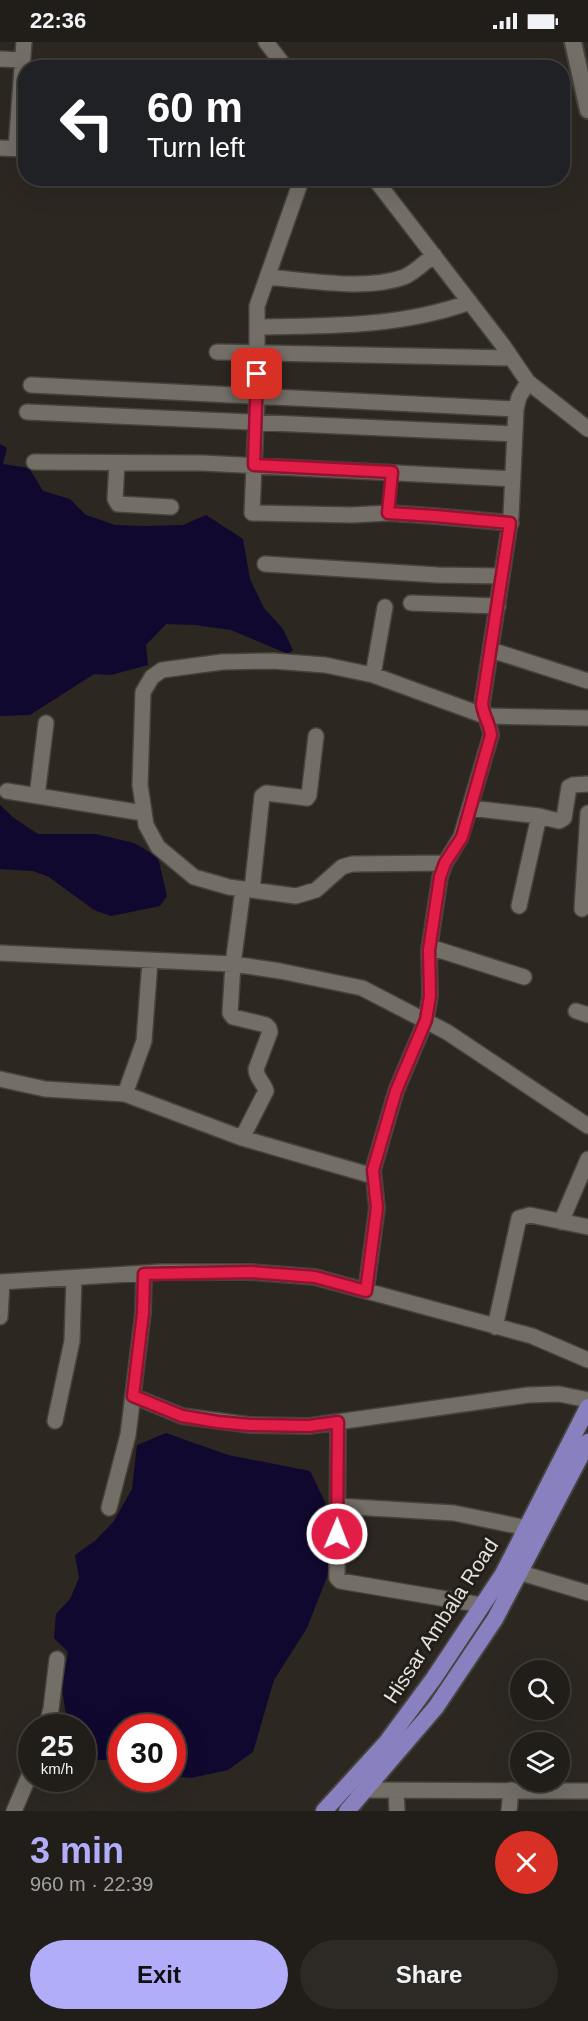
<!DOCTYPE html>
<meta charset="utf-8">
<style>
body{margin:0;font-family:Arial,sans-serif;background:#2d2a26;color:#f1f3f6;height:100vh;display:flex;flex-direction:column;font-size:22px;white-space:nowrap}
*{box-sizing:border-box;margin:0}
p{font-size:20px;color:#a2a2a2}
.icon{flex:none;width:33px;height:33px;fill:none;stroke:currentColor;stroke-width:2;stroke-linecap:round;stroke-linejoin:round}
.map{position:relative;height:1769px;overflow:hidden}
.panel{display:flex;flex-direction:column;background:#211d19;flex:1}
.panel>*{flex:none}
.hud{position:absolute;left:18px;top:18px;width:552px;height:126px;border-radius:24px;box-shadow:0 6px 24px #0002,0 0 0 2px #3e3b38;background:#202124;color:#fff;overflow:hidden}
.tools{position:absolute;left:510px;top:1618px;display:grid;gap:12px}
.tools a{display:grid;place-items:center;width:60px;height:60px;border-radius:50%;background:#211d19;box-shadow:0 6px 24px #0002,0 0 0 2px #3e3b38;font-size:30px}
.speed{position:absolute;left:18px;top:1672px;display:flex;gap:12px;font-size:30px;font-weight:700;text-align:center}
.speed>*{display:grid;place-content:center;width:78px;height:78px;border-radius:50%;background:#211d19;box-shadow:0 6px 24px #0002,0 0 0 2px #3e3b38;line-height:1}
.speed small{font-size:15px;font-weight:400}
.speed .limit{border:9px solid #d22;background:#fff;color:#111}
.pin{position:absolute;display:grid;place-items:center;width:51px;height:51px;color:#fff;margin:-26px;border-radius:12px;box-shadow:0 3px 9px #0006}
.me{position:absolute;width:66px;margin:-33px;rotate:1deg;stroke-linejoin:round;filter:drop-shadow(0 0 4px #0008)}
.turn{display:flex;align-items:center;gap:21px;height:126px;padding:0 30px;font-size:27px}
.turn .icon{width:78px;height:78px;stroke-width:2.5}
.turn b{display:block;font-size:42px;line-height:51px}
.round{display:grid;place-items:center;flex:none;width:63px;height:63px;border-radius:32px;background:#2d2a26}
.headline{display:flex;align-items:center;justify-content:space-between;height:102px;padding:0 30px}
h1{font-size:36px;font-weight:700;line-height:45px;color:#b2adf9}
.button{display:flex;gap:12px;margin-top:auto;padding:12px 30px}
.button a{flex:1;height:69px;border-radius:36px;background:#b2adf9;color:#111;font-size:24px;font-weight:700;line-height:69px;text-align:center}
.button a+a{background:#2d2a26;color:#f1f3f6}
.status{display:flex;justify-content:space-between;align-items:center;height:42px;padding:0 30px;background:#211d19;direction:ltr}
.status svg{height:16px;fill:currentColor}
.map>svg:first-child{display:block}
.water{fill:#10082e}
.lines{fill:none;stroke-linecap:round;stroke-linejoin:round}
.service-casing{stroke:#46423d;stroke-width:10}
.minor-casing{stroke:#46423d;stroke-width:18}
.tertiary-casing{stroke:#46423d;stroke-width:20}
.primary-casing{stroke:#46423d;stroke-width:20}
.service{stroke:#736e66;stroke-width:8}
.minor{stroke:#736e66;stroke-width:15}
.tertiary{stroke:#736e66;stroke-width:16}
.primary{stroke:#8980c0;stroke-width:16}
.route-casing{stroke:#92132f;stroke-width:15}
.route{stroke:#e11d48;stroke-width:10}
.labels{text-anchor:middle;stroke-width:6;stroke-linejoin:round;paint-order:stroke}
.street-label{font-size:21px;fill:#e4e1dd;stroke:#221e17}
</style>
<div class="status"><b>22:36</b><svg viewBox="0 0 49 12"><path d="M0 12V9h3v3zM5 12V6h3v6zM10 12V3h3v9zM15 12V0h3v12zM26 1h20v11H26zM47 4h2v5h-2z"/></svg></div>
<div class="map">
<svg width="588" height="1769" viewBox="0 0 588 1769">
<rect width="100%" height="100%" fill="#2c2721"/>
<!-- water -->
<path class="water" d="M0,402L7,406L3,422L29,426L43,449L70,457L86,473L115,483L145,484L183,483L206,473L243,497L250,537L264,566L283,587L293,608L288,612L231,588L195,583L166,582L146,603L148,623L111,633L94,632L30,673L0,674Z
M0,763L14,776L38,792H96L134,801L158,815L167,854L160,864L111,874L94,868L49,835L33,829L0,827Z
M166,1391L228,1413L310,1429L325,1460L331,1502L327,1535L307,1586L274,1638L253,1710L228,1728L191,1736L173,1734L172,1686H122L121,1721C105,1715 97,1722 83,1712L82,1686H68L62,1647L68,1610L54,1596L56,1572L70,1557L79,1536L75,1513L96,1498L114,1479L132,1447L137,1403Z"/>
<g class="lines">
<defs>
<path id="service" d="M388,471L392,431"/>
<path id="minor" d="M266,0L286,26
M0,17L22,18
M0,106L26,107
M16,107L24,0
M302,136L257,264V355L252,471L352,473L388,471L434,474L511,481
M374,136L502,302L528,340L588,387
M267,235C307,238 366,249 404,235C414,231 425,220 434,213
M257,285C328,284 402,285 470,260
M217,310L511,316
M31,343L516,367
M27,370L515,392
M34,420L202,421L513,437
M117,421L115,457L118,462L171,465
M265,522L438,533L502,534
M411,561L498,564
M491,608L588,639
M373,633L385,565
M7,749L143,771
M37,754L46,681
M470,766L539,774L559,779L564,776L569,745L573,743L588,742
M445,821L352,822L342,825L316,848L296,854L229,845L194,835L158,805L146,783L140,743L143,650L152,635L162,628L222,620L273,619L325,623L373,633L485,674L588,676
M252,848L262,754L266,751L307,756L309,753L316,694
M519,864L539,774
M582,867L588,771
M430,905L524,935
M0,911L233,922L280,929L362,946L447,990L588,1084
M576,969L588,973
M0,1037L45,1047L125,1052L242,1096L373,1134
M125,1052L144,999L150,919
M242,1096L266,1049C264,1041 256,1036 256,1027L270,990L269,986L266,983L233,975L230,971L233,922L243,847
M561,1180L588,1117
M0,1240L161,1230H252L315,1235L532,1294L588,1318
M366,1249L377,1166L373,1128L396,1049L426,978L430,954L429,908L440,835L445,821L461,795L491,693C490,682 483,673 482,662L511,474L516,367L519,355L528,340
M0,1275L2,1240
M495,1285L519,1176L530,1173L588,1185
M133,1354L182,1374L250,1383L309,1384L528,1353L559,1352L588,1358
M55,1379L72,1299L74,1236
M338,1380L337,1536L340,1539L482,1563
M337,1464L454,1471L527,1486
M109,1466L128,1393L143,1271L144,1232
M508,1527L588,1551
M46,1686L51,1667L57,1617
M357,1748L588,1749
M396,1749L397,1769
M14,1769L32,1727
M509,1769L511,1748"/>
<path id="tertiary" d="M573,0L588,68"/>
<path id="primary" d="M324,1769L386,1701L434,1636L503,1532L588,1365
M347,1769L436,1665L495,1577L588,1400"/>
</defs>
<!-- service casing -->
<use href="#service" class="service-casing"/>
<!-- minor casing -->
<use href="#minor" class="minor-casing"/>
<!-- tertiary casing -->
<use href="#tertiary" class="tertiary-casing"/>
<!-- primary casing -->
<use href="#primary" class="primary-casing"/>
<!-- service -->
<use href="#service" class="service"/>
<!-- minor -->
<use href="#minor" class="minor"/>
<!-- tertiary -->
<use href="#tertiary" class="tertiary"/>
<!-- primary -->
<use href="#primary" class="primary"/>
</g>
<g class="lines">
<defs>
<path id="route" d="M257,332L254,423L392,430L388,471L435,474L510,481L482,662C483,673 490,682 491,693L462,795L445,821L440,835L429,908L430,954L426,978L396,1049L373,1128L377,1166L366,1249L315,1235L252,1230L144,1232L143,1271L133,1354L182,1374L218,1380L250,1383L309,1384L338,1380L337,1492"/>
</defs>
<!-- route casing -->
<use href="#route" class="route-casing"/>
<!-- route -->
<use href="#route" class="route"/>
</g>
<g class="labels">
<!-- street labels -->
<g class="street-label">
<text transform="translate(441 1579) rotate(-57)" y="7">Hissar Ambala Road</text>
</g>
</g>
</svg>
<div class="tools">
<a><svg class="icon" aria-label="search" viewBox="0 0 24 24"><circle cx="10" cy="10" r="6"/><path d="M15 15l6 6"/></svg></a>
<a><svg class="icon" aria-label="layers" viewBox="0 0 24 24"><path d="M12 4l9 5-9 5-9-5zM3 14l9 5 9-5"/></svg></a>
</div>
<div class="speed"><div>25<small>km/h</small></div><div class="limit">30</div></div>
<div class="pin" style="left:257px;top:332px;background:#d93025"><svg class="icon" aria-label="arrive" viewBox="0 0 24 24"><path d="M6 21V4h12l-3 4 3 4H6"/></svg></div>
<svg class="me" style="left:337px;top:1492px" viewBox="-20 -20 40 40"><circle r="17" fill="#e11d48" stroke="#fff" stroke-width="3"/><path d="M0-11L8 9 0 5-8 9z" fill="#fff"/></svg>
<div class="hud">
<div class="turn"><svg class="icon" aria-label="left" viewBox="0 0 24 24"><path d="M17 20v-9H6M10 6l-5 5 5 5"/></svg><div><b>60 m</b>Turn left</div></div>
</div>
</div>
<section class="panel">
<div class="headline"><div><h1>3 min</h1><p>960 m · 22:39</p></div><a class="round" style="background:#d93025;color:#fff"><svg class="icon" aria-label="close" viewBox="0 0 24 24"><path d="M6 6l12 12M18 6L6 18"/></svg></a></div>
<div class="button"><a>Exit</a><a>Share</a></div>
</section>
